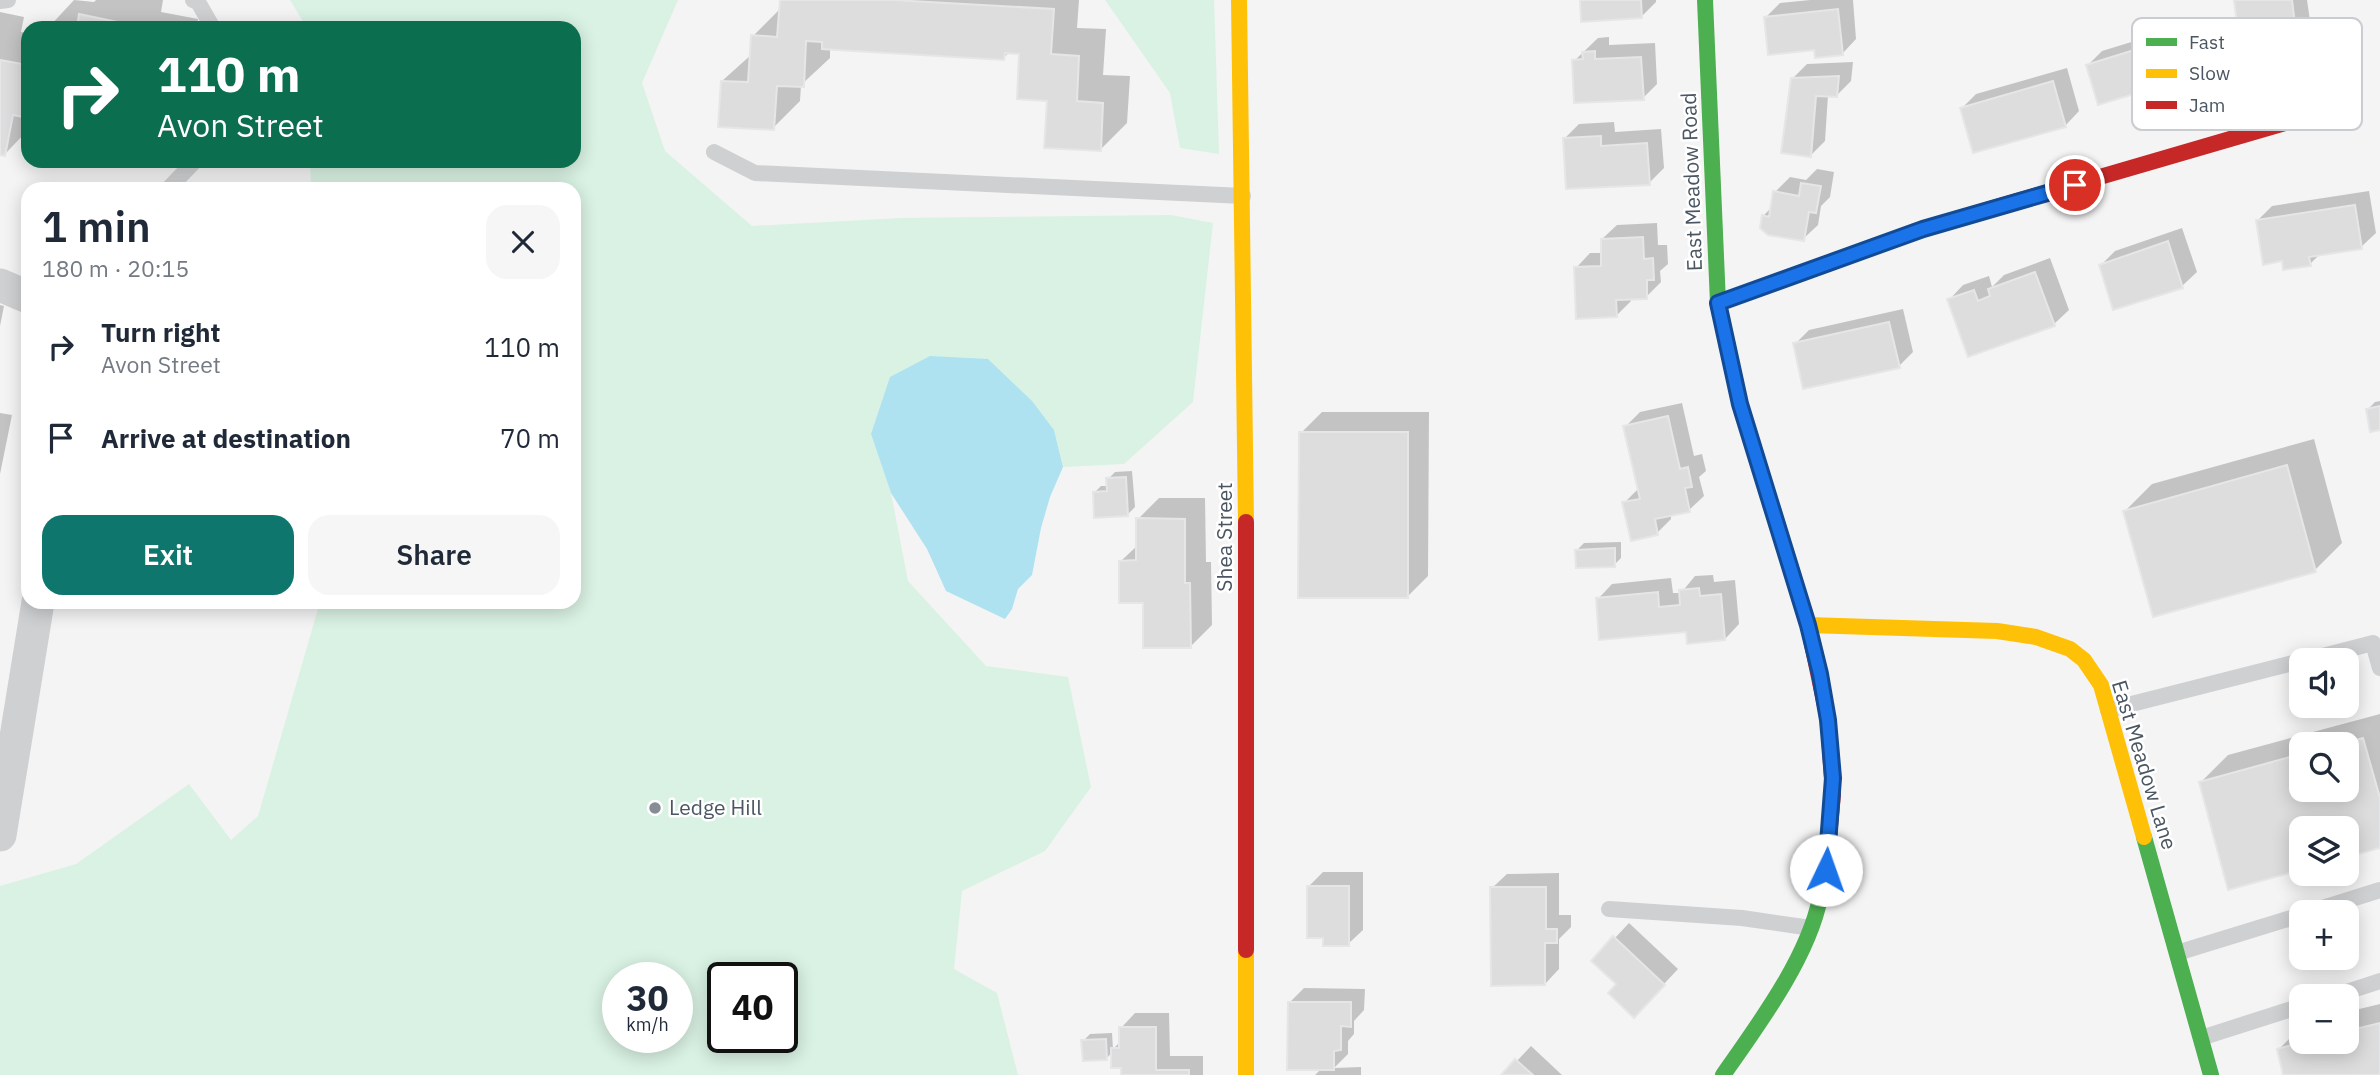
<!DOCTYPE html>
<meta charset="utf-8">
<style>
body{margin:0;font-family:"IBM Plex Sans",sans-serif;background:#f6f6f7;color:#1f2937;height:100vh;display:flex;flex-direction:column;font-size:26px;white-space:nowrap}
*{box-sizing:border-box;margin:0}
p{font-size:23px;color:#747a83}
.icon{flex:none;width:38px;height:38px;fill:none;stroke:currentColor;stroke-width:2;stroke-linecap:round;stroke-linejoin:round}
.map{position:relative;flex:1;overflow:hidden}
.side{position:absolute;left:21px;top:182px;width:560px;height:427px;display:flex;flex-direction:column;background:#fff;border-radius:21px;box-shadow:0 4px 18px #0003}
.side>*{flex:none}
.top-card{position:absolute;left:21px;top:21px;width:560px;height:147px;border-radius:21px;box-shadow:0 4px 18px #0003;background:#0b6e4f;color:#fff;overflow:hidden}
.tools{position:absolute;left:2289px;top:648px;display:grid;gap:14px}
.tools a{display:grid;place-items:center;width:70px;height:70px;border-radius:14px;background:#fff;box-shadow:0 4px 18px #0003;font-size:35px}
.speed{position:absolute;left:602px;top:962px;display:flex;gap:14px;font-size:35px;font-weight:700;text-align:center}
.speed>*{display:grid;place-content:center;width:91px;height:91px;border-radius:50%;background:#fff;box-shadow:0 4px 18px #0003;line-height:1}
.speed small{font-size:18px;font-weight:400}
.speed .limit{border:4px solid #111;border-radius:10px;background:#fff;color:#111}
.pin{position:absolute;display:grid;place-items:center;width:60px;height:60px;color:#fff;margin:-30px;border:4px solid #fff;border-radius:50%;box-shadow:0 2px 7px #0007}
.me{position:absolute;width:77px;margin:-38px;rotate:3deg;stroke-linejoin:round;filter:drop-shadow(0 0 5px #0008)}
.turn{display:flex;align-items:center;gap:24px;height:147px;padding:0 21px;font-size:32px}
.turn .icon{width:91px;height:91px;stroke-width:2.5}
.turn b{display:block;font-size:49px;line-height:60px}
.round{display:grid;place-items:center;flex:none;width:74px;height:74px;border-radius:21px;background:#f6f6f7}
.summary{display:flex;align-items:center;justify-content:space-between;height:119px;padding:0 21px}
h1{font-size:42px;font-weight:600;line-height:52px}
.primary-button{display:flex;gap:14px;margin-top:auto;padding:14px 21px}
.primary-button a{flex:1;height:80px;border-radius:21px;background:#0f766e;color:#fff;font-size:28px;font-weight:600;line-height:80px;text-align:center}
.primary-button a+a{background:#f6f6f7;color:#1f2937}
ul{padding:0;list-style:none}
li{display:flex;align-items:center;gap:21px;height:91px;padding:0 21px}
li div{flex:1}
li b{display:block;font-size:26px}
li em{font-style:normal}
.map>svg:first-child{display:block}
.green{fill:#d9f2e3;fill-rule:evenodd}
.water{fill:#aee2f0}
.shadow{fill:#0003;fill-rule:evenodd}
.building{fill:#ddddde;stroke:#e5e6e7;stroke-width:2}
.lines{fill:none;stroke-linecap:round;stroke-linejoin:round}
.lane{stroke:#ced0d2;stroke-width:16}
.street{stroke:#ced0d2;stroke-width:33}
.fast{stroke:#4caf50;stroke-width:16}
.slow{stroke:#ffc107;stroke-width:16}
.jam{stroke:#c62828;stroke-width:16}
.route-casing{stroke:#114b97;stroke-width:18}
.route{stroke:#1a73e8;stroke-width:12}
.poi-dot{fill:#868d94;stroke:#fff;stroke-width:2.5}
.labels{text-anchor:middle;stroke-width:5;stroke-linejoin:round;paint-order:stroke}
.street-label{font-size:21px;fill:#4a5661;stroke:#fff}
.poi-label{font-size:21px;fill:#4a5661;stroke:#fff;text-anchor:start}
.key{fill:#fff;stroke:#c9ccd0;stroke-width:2}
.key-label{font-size:19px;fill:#4a5661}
</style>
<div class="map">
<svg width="2380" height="1075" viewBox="0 0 2380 1075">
<rect width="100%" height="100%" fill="#f4f4f4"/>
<!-- green -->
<path class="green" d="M290,0H678L642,83L665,151L752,226L902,218L1171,215L1213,223L1193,402L1124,464L1063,467L1054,430L871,434L891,493L908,581L986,666L1068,677L1091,787L1045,851L962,891L954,969L997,993L1018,1075H0V886L76,864L189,784L231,840L258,816L320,602H574V189H314L311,185L310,161H574V28H307ZM618,978H677V1038H618ZM723,978H782V1038H723Z
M1105,0H1214L1219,154L1180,148L1170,93Z"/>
<!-- water -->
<path class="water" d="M930,356L988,359L1032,401L1054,430L1063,467L1050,497L1041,528L1032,575L1018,589L1012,609L1005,619L946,591L927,549L891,493L871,434L890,377Z"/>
<!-- shadow -->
<path class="shadow" d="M74,0L94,2L96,0H163L161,12L198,19L196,28H48Z
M781,0H1079L1077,28L1106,29L1103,75L1130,76L1127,123L1100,150L1049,99L1021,52H1010L1003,58L830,48V58L801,85L800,101L773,128L722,81L752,54L753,36L780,9Z
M1582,0H1656V2L1642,16Z
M1810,0H1853L1856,39L1842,54L1816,48L1766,17L1780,3Z
M2236,0H2307L2313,41L2298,55Z
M0,12L24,17L21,32L28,33V130L5,154L0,153Z
M2164,32L2169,47L2189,41L2197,64L2182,78L2088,65L2102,51Z
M1609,37V45L1655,43L1657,84L1643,98L1574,61L1598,38Z
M1853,62L1851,81L1837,95H1828L1825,141L1811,155L1792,79L1807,64Z
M2067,68L2079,111L2065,126L1962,108L1976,94Z
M1614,122L1615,132L1661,129L1664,168L1649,183L1565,138L1579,124Z
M1817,169L1834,172L1830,197L1821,206L1818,225L1803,239L1763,216L1772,207L1775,192L1790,177L1806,180Z
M2369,191L2376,233L2361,247L2320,254L2310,264L2284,259L2258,220L2272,206Z
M1657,223L1658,245H1667L1668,264L1660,271L1661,282L1646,297H1630L1631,301L1616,316L1576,268L1590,253H1603L1602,239L1617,225Z
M2182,228L2197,272L2182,286L2114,308L2101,265L2115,251Z
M2050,258L2069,310L2054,324L1949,300L1963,285L1989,276L1992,287L2004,275Z
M0,305L4,306L0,326Z
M1903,309L1913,352L1899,366L1795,344L1809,330Z
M2380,401V428L2368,409L2375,402Z
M1682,403L1694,456L1702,454L1706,471L1699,477L1704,496L1689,510L1671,514V519L1657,533L1624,503L1639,488L1625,427L1640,412Z
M1322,412H1429L1428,576L1407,597L1301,433Z
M0,413L12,415L0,474Z
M2314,439L2342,543L2315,570L2125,511L2152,484Z
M1132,471L1135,507L1128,514L1094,493L1101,486H1109L1108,479L1115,472Z
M1159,498H1205L1206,562H1211L1212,625L1190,647L1121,561L1138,545V519Z
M1621,542V558L1614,565L1577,550L1584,543Z
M1713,575L1714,582L1735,580L1739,624L1725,639L1687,630L1598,599L1612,584L1671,578L1673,593H1681L1695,576Z
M2380,714V846L2347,856V828H2301V868L2230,888L2201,782L2228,755ZM2301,744H2347V789H2301Z
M1323,872H1363V930L1348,944L1324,936L1309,886Z
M1559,873V915H1571V927L1559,939V969L1545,984L1492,888L1507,874Z
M1629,923L1678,969L1648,1001L1618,984L1615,938Z
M1304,988L1365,989L1364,1010L1354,1021V1034L1348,1041V1054L1334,1068L1361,1067V1075H1315L1322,1068L1290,1002Z
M2380,1004V1075H2285L2279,1049L2301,1027V1041H2347V1012Z
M1135,1013H1169L1170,1056H1203V1075H1123V1066L1113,1051L1107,1058L1083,1041L1090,1034L1112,1033L1113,1049L1121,1041V1028Z
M1531,1046L1562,1075H1504Z"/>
<!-- building -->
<path class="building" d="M780,0H893L1054,9L1051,54L1079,56L1077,101L1103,103L1101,151L1044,148L1047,101L1017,99L1019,54L1005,53L1004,60L822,49V42L806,41L804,87L777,86L774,130L718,127L721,81L748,82L751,35L777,37Z
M1580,0H1641L1642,18L1581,22Z
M2234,0H2292L2299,57L2242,64Z
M1838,9L1843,55L1815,58L1814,50L1768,55L1764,17Z
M79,14L137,26V28H77Z
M2150,45L2154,61L2175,54L2183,79L2098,105L2086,65Z
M1595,51V59L1641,57L1644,100L1574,103L1572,60L1583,59L1582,52Z
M0,60L28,65V118L13,115L5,156L0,155Z
M1839,76L1837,97L1816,96L1811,157L1781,153L1791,78Z
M2053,81L2066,127L1973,153L1960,108Z
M1601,136V146L1647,143L1650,185L1566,189L1563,138Z
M1801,183L1821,186L1816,213L1809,212L1804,241L1768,235L1760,228L1762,215L1769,217L1773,191L1799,196Z
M2355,205L2362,249L2309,257L2311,266L2283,270L2282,261L2263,265L2256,220Z
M1643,237L1644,259L1653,258L1654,280H1647V299L1616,300L1617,317L1576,319L1574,267L1601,266V239Z
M2168,241L2183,288L2113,310L2099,265Z
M2035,272L2055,326L1968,357L1947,299L1974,290L1978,301L1990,296L1988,289Z
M1889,322L1900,368L1803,389L1793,343Z
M2380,406V430L2370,432L2366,409Z
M1668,416L1680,469L1688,467L1692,487L1685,488L1690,512L1655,519L1658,535L1631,541L1622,502L1640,499L1623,426Z
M1299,432H1408V598H1298Z
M2287,465L2316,572L2153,617L2123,511Z
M1126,477L1128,516L1094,518L1093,492L1107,491L1106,478Z
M1136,518L1185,519V583H1190L1191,648H1143V603H1119V561L1136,560Z
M1615,548V567L1576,568L1575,550Z
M1699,588L1700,596L1721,594L1725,640L1687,644L1686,632L1599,640L1596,598L1658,592L1659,607L1680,605L1679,590Z
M2363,738L2380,798V848L2347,857V828H2301V870L2228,890L2199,782L2301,754V789H2347V744H2341Z
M1307,886H1349V946H1323V938H1307Z
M1490,887H1546V929H1557V943H1545V985L1491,986Z
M1613,936L1665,985L1634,1018L1608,993L1616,984L1591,961Z
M1288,1002H1351V1027L1341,1026V1050L1334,1051V1070H1287Z
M2380,1023V1075H2283L2277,1049L2307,1041H2347V1031Z
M1119,1027H1156V1070H1189V1075H1121V1068H1111V1048H1119Z
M1106,1039L1107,1060L1083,1061L1081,1040Z
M1515,1059L1533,1075H1501Z"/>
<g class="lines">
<!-- lane -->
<path class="lane" d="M193,0L198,2L213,28
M0,1L8,0
M714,152L755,173L1243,196
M168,189L195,161
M2307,660L2373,643L2380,668
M2108,710L2301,661
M1609,909L1742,918L1811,928
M2310,912L2380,890
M2177,953L2301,915
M2334,996L2380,981
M2201,1038L2301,1006"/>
<!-- street -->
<path class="street" d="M0,285L28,297
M0,835L38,602"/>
<!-- fast -->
<path class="fast" d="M1705,0L1718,303L1740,404L1789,562
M2144,837L2211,1075
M1723,1075C1758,1025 1808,958 1820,898"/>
<!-- slow -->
<path class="slow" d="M1239,0L1246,522
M1718,303L1923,229L1990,209
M1808,625L1997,631L2036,637L2070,649L2084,660L2101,685L2144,837
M1246,950V1075"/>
<!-- jam -->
<path class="jam" d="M1990,209L2302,118
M1246,522V950
M1789,562L1808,625L1828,720L1833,794L1826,870L1820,898"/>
</g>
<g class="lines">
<defs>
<path id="route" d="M1826,870L1833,778L1828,720L1820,674L1808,625L1740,404L1718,303L1923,229L2075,185"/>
</defs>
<!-- route casing -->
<use href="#route" class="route-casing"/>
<!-- route -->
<use href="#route" class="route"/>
</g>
<!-- markers -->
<circle class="poi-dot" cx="655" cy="808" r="7"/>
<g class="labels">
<!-- street labels -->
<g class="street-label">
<text transform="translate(1692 182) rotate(-92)" y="7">East Meadow Road</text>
<text transform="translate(1225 537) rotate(-90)" y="7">Shea Street</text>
<text transform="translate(2144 765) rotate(73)" y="7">East Meadow Lane</text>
</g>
<!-- poi labels -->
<g class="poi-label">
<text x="669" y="815">Ledge Hill</text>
</g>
</g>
<!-- legend -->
<rect x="2132" y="18" width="230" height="112" rx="10" class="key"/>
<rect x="2146" y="38" width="31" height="8" fill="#4caf50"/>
<rect x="2146" y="69" width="31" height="9" fill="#ffc107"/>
<rect x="2146" y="101" width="31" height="8" fill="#c62828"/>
<g class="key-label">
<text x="2189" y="49">Fast</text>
<text x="2189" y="80">Slow</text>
<text x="2189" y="112">Jam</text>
</g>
</svg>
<div class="tools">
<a><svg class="icon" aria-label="sound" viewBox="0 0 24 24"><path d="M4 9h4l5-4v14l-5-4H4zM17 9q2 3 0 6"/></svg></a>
<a><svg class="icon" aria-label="search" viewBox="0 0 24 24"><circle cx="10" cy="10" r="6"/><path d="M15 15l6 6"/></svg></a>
<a><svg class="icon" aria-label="layers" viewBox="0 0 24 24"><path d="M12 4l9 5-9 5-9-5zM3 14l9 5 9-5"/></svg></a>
<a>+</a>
<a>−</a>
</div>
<div class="speed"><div>30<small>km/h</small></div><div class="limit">40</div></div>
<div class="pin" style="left:2075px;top:185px;background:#d93025"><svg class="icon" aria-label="arrive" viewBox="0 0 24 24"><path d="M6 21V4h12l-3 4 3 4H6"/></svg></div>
<svg class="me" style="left:1826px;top:870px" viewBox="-20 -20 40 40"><circle r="19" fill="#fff"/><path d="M0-13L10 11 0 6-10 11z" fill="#1a73e8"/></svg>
<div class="top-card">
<div class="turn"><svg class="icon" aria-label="right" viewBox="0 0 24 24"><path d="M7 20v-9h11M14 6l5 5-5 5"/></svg><div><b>110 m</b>Avon Street</div></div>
</div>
<section class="side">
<div class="summary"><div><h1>1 min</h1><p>180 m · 20:15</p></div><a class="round"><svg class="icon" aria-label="close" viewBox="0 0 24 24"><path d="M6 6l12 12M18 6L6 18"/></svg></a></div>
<ul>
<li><svg class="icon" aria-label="right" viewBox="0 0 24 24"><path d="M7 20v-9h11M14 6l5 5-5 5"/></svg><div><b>Turn right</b><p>Avon Street</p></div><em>110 m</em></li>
<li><svg class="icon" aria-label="arrive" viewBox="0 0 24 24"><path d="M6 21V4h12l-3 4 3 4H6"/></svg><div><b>Arrive at destination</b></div><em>70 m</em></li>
</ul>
<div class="primary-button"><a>Exit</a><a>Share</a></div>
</section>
</div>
